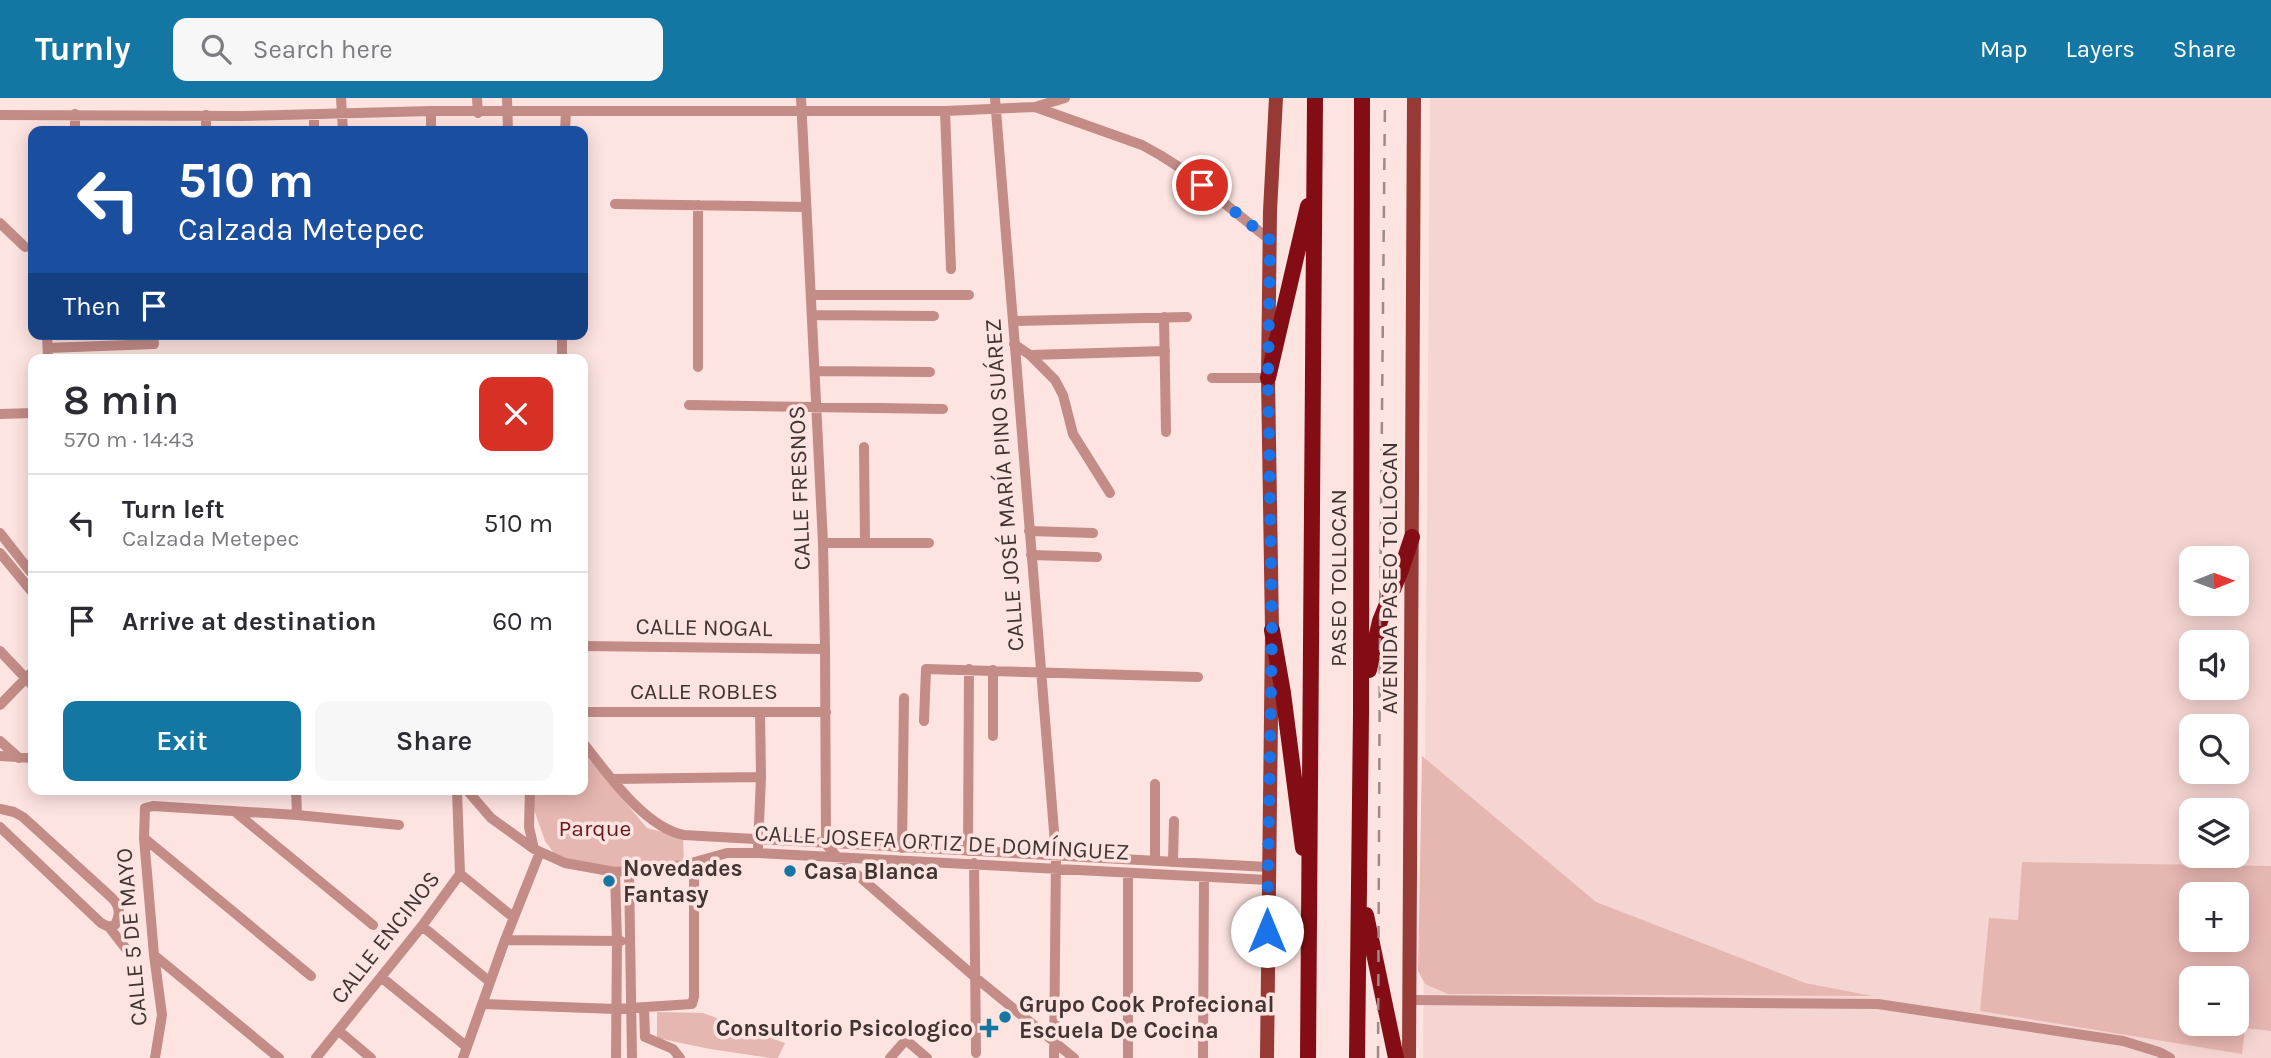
<!DOCTYPE html>
<meta charset="utf-8">
<style>
body{margin:0;font-family:Karla,sans-serif;background:#f7f7f7;color:#2b2b33;height:100vh;display:flex;flex-direction:column;font-size:26px;white-space:nowrap}
*{box-sizing:border-box;margin:0}
p{font-size:23px;color:#7c7c81}
.icon{flex:none;width:38px;height:38px;fill:none;stroke:currentColor;stroke-width:2;stroke-linecap:round;stroke-linejoin:round}
.map{position:relative;flex:1;overflow:hidden}
.panel{position:absolute;left:28px;top:256px;width:560px;height:441px;display:flex;flex-direction:column;background:#fff;border-radius:14px;box-shadow:0 4px 18px #0003}
.panel>*{flex:none}
.top-card{position:absolute;left:28px;top:28px;width:560px;height:214px;border-radius:14px;box-shadow:0 4px 18px #0003;background:#1a4fa0;color:#fff;overflow:hidden}
.needle{width:46px;rotate:89deg}
.tools{position:absolute;left:2179px;top:448px;display:grid;gap:14px}
.tools a{display:grid;place-items:center;width:70px;height:70px;border-radius:14px;background:#fff;box-shadow:0 4px 18px #0003;font-size:35px}
.pin{position:absolute;display:grid;place-items:center;width:60px;height:60px;color:#fff;margin:-30px;border:4px solid #fff;border-radius:50%;box-shadow:0 2px 7px #0007}
.me{position:absolute;width:77px;margin:-38px;rotate:0deg;stroke-linejoin:round;filter:drop-shadow(0 0 5px #0008)}
.turn{display:flex;align-items:center;gap:24px;height:147px;padding:0 35px;font-size:32px}
.turn .icon{width:91px;height:91px;stroke-width:2.5}
.turn b{display:block;font-size:49px;line-height:60px}
.then{display:flex;align-items:center;height:66px;padding:0 35px;background:#0003;gap:14px;font-size:26px}
.round{display:grid;place-items:center;flex:none;width:74px;height:74px;border-radius:14px;background:#f7f7f7}
.overview{display:flex;align-items:center;justify-content:space-between;height:119px;padding:0 35px}
h1{font-size:42px;font-weight:600;line-height:52px}
.button{display:flex;gap:14px;margin-top:auto;padding:14px 35px}
.button a{flex:1;height:80px;border-radius:14px;background:#1476a2;color:#fff;font-size:28px;font-weight:600;line-height:80px;text-align:center}
.button a+a{background:#f7f7f7;color:#2b2b33}
ul{padding:0;list-style:none}
li{display:flex;align-items:center;gap:21px;height:98px;padding:0 35px;border-top:2px solid #e1e1e2}
li div{flex:1}
li b{display:block;font-size:26px}
li em{font-style:normal}
header{display:flex;align-items:center;gap:42px;box-sizing:border-box;height:98px;padding:0 35px;background:#1476a2;color:#fff}
header strong{font-size:33px}
nav{display:flex;gap:38px;margin-inline-start:auto;font-size:24px}
.search{width:490px;height:63px;background:#f7f7f7;display:flex;align-items:center;gap:18px;box-sizing:border-box;padding:0 24px;border-radius:14px;color:#7c7c81;font-size:26px}
.map>svg:first-child{display:block}
.built{fill:#f5d5d1;fill-rule:evenodd}
.green{fill:#e6b6b1;fill-rule:evenodd}
.lines{fill:none;stroke-linecap:round;stroke-linejoin:round}
.minor{stroke:#c38c87;stroke-width:10}
.major{stroke:#973935;stroke-width:14}
.highway{stroke:#840d15;stroke-width:16}
.rail{stroke:#9e8b89;stroke-width:2.5;stroke-dasharray:12 12;stroke-linecap:butt}
.route{stroke:#1a73e8;stroke-width:12;stroke-dasharray:0 21.6}
.poi-dot{fill:#1476a2;stroke:#fee4e1;stroke-width:2.5}
.labels{text-anchor:middle;stroke-width:7;stroke-linejoin:round;paint-order:stroke}
.street-label{font-size:23px;fill:#413533;stroke:#fee4e1}
.park-label{font-size:23px;fill:#6c1517;stroke:#fee4e1}
.poi-label{font-size:23px;font-weight:bold;fill:#413533;stroke:#fee4e1;text-anchor:start}
</style>
<header>
<strong>Turnly</strong>
<div class="search"><svg class="icon" aria-label="search" viewBox="0 0 24 24"><circle cx="10" cy="10" r="6"/><path d="M15 15l6 6"/></svg>Search here</div>
<nav><a>Map</a><a>Layers</a><a>Share</a></nav>
</header>
<div class="map">
<svg width="2271" height="960" viewBox="0 0 2271 960">
<rect width="100%" height="100%" fill="#fee4e1"/>
<!-- built -->
<path class="built" d="M1430,0H2271V960H1423ZM2191,460H2236V506H2191ZM2191,544H2236V590H2191ZM2191,628H2236V674H2191ZM2191,712H2236V758H2191ZM2191,796H2236V842H2191ZM2191,880H2236V926H2191Z"/>
<!-- green -->
<path class="green" d="M583,654L647,730L683,739L684,766L615,773L559,762L545,743L528,695L529,691H583Z
M1422,658L1596,804L1805,885L1872,898L1448,896L1425,886L1418,873Z
M2022,764L2271,768V933L2245,930L2242,956L1980,913L1989,820L2018,822ZM2191,796H2236V842H2191ZM2191,880H2236V926H2191Z
M657,914L703,915L785,945L778,960H770L710,951L657,940Z"/>
<g class="lines">
<!-- minor -->
<path class="minor" d="M341,0L343,33
M477,0L478,15
M507,0L508,33
M801,0L823,445L825,551L826,746L838,760L976,880L1074,960
M995,0L1056,758L1054,960
M1035,9L1065,0
M945,13L951,171
M75,16V33
M0,17L242,18L431,13H945L1035,9L1142,47L1160,57L1182,71L1270,142
M314,17V33
M206,33V17
M431,33V13
M565,33L566,14
M615,106L806,109
M0,125L25,149
M811,197H969
M813,217L934,218
M1164,219L1166,334
M1013,223L1187,219
M47,236L48,261
M1014,246L1030,257L1055,282L1063,297L1073,336L1110,395
M48,250L154,246L153,236
M1030,257L1165,253
M562,261V236
M698,269V107
M815,273L930,274
M1212,280H1268
M689,307L943,311
M0,316L33,315
M864,349L865,445
M1029,433L1093,435
M0,435L33,477
M823,445H929
M0,455L33,495
M1031,457L1097,459
M583,548L825,551
M0,553L33,588
M0,607L33,573
M583,614H826
M924,623L926,571L1198,579
M993,638V572
M0,643L19,660
M583,645C608,676 644,729 684,737L1268,769
M0,658L33,660
M612,681L761,679
M296,691L297,717
M466,691L491,720L534,751L565,765L615,774L629,773L684,767L727,755H758L1268,782
M530,691L529,729L534,751
M0,711L14,714L23,719L112,800C120,808 121,817 115,827L109,829L101,825L0,729
M234,713L373,827
M144,740L311,878
M758,749L761,679L760,614
M902,750L904,600
M968,753L969,571
M1155,763V686
M1173,764L1174,723
M974,765L976,955
M629,773L632,960
M615,774L617,843L616,960
M1128,775V960
M460,776L513,819
M422,828L490,884
M109,829L130,856
M505,842L621,843
M154,857L279,960
M381,879L467,949
M1411,902L1878,906L2123,943L2159,954L2170,960
M483,906L615,911L692,906L694,899V765
M644,910L645,939L673,951L680,960
M339,933L371,960
M906,942L927,960
M155,960L162,917L154,857L144,740L145,710L153,708L297,717L399,727
M316,960L422,828L460,776L457,692
M463,960L505,842L540,754
M890,960L912,935
M1203,960L1204,779"/>
<!-- major -->
<path class="major" d="M1267,960L1272,532L1268,280L1270,113L1276,0
M1409,960L1414,0"/>
<!-- highway -->
<path class="highway" d="M1268,280L1308,108
M1272,532L1283,595L1303,750
M1369,572L1380,523L1401,472L1412,439
M1366,817L1396,960
M1308,960L1315,0
M1357,960L1361,616L1362,0"/>
<!-- rail -->
<path class="rail" d="M1378,960L1380,523L1385,0"/>
</g>
<g class="lines">
<!-- route -->
<path class="route" d="M1202,87L1270,142L1268,280L1272,532L1267,833"/>
</g>
<!-- markers -->
<g class="poi-dot">
<circle cx="790" cy="773" r="7"/>
<circle cx="609" cy="783" r="7"/>
<circle cx="1005" cy="919" r="7"/>
<path d="M985.5 919.5h7v7h7v7h-7v7h-7v-7h-7v-7h7z"/>
</g>
<g class="labels">
<!-- street labels -->
<g class="street-label">
<text transform="translate(1004 387) rotate(-94)" y="8">CALLE JOSÉ MARÍA PINO SUÁREZ</text>
<text transform="translate(799 390) rotate(-92)" y="8">CALLE FRESNOS</text>
<text transform="translate(1338 480) rotate(-90)" y="8">PASEO TOLLOCAN</text>
<text transform="translate(1389 480) rotate(-90)" y="8">AVENIDA PASEO TOLLOCAN</text>
<text transform="translate(704 529) rotate(1)" y="8">CALLE NOGAL</text>
<text x="704" y="601">CALLE ROBLES</text>
<text transform="translate(942 744) rotate(3)" y="8">CALLE JOSEFA ORTIZ DE DOMÍNGUEZ</text>
<text transform="translate(131 839) rotate(-95)" y="8">CALLE 5 DE MAYO</text>
<text transform="translate(385 839) rotate(-52)" y="8">CALLE ENCINOS</text>
</g>
<!-- park labels -->
<g class="park-label">
<text x="595" y="738">Parque</text>
</g>
<!-- poi labels -->
<g class="poi-label">
<text x="623" y="778">Novedades<tspan x="623" dy="26">Fantasy</tspan></text>
<text x="804" y="781">Casa Blanca</text>
<text x="1019" y="914">Grupo Cook Profecional<tspan x="1019" dy="26">Escuela De Cocina</tspan></text>
<text x="973" y="938" text-anchor="end">Consultorio Psicologico</text>
</g>
</g>
</svg>
<div class="tools">
<a><svg class="needle" viewBox="-14 -14 28 28"><path d="M0-13l5 13h-10z" fill="#e53935"/><path d="M0 13l5-13h-10z" fill="#7c7c81"/></svg></a>
<a><svg class="icon" aria-label="sound" viewBox="0 0 24 24"><path d="M4 9h4l5-4v14l-5-4H4zM17 9q2 3 0 6"/></svg></a>
<a><svg class="icon" aria-label="search" viewBox="0 0 24 24"><circle cx="10" cy="10" r="6"/><path d="M15 15l6 6"/></svg></a>
<a><svg class="icon" aria-label="layers" viewBox="0 0 24 24"><path d="M12 4l9 5-9 5-9-5zM3 14l9 5 9-5"/></svg></a>
<a>+</a>
<a>−</a>
</div>
<div class="pin" style="left:1202px;top:87px;background:#d93025"><svg class="icon" aria-label="arrive" viewBox="0 0 24 24"><path d="M6 21V4h12l-3 4 3 4H6"/></svg></div>
<svg class="me" style="left:1267px;top:833px" viewBox="-20 -20 40 40"><circle r="19" fill="#fff"/><path d="M0-13L10 11 0 6-10 11z" fill="#1a73e8"/></svg>
<div class="top-card">
<div class="turn"><svg class="icon" aria-label="left" viewBox="0 0 24 24"><path d="M17 20v-9H6M10 6l-5 5 5 5"/></svg><div><b>510 m</b>Calzada Metepec</div></div>
<div class="then">Then<svg class="icon" aria-label="arrive" viewBox="0 0 24 24"><path d="M6 21V4h12l-3 4 3 4H6"/></svg></div>
</div>
<section class="panel">
<div class="overview"><div><h1>8 min</h1><p>570 m · 14:43</p></div><a class="round" style="background:#d93025;color:#fff"><svg class="icon" aria-label="close" viewBox="0 0 24 24"><path d="M6 6l12 12M18 6L6 18"/></svg></a></div>
<ul>
<li><svg class="icon" aria-label="left" viewBox="0 0 24 24"><path d="M17 20v-9H6M10 6l-5 5 5 5"/></svg><div><b>Turn left</b><p>Calzada Metepec</p></div><em>510 m</em></li>
<li><svg class="icon" aria-label="arrive" viewBox="0 0 24 24"><path d="M6 21V4h12l-3 4 3 4H6"/></svg><div><b>Arrive at destination</b></div><em>60 m</em></li>
</ul>
<div class="button"><a>Exit</a><a>Share</a></div>
</section>
</div>
